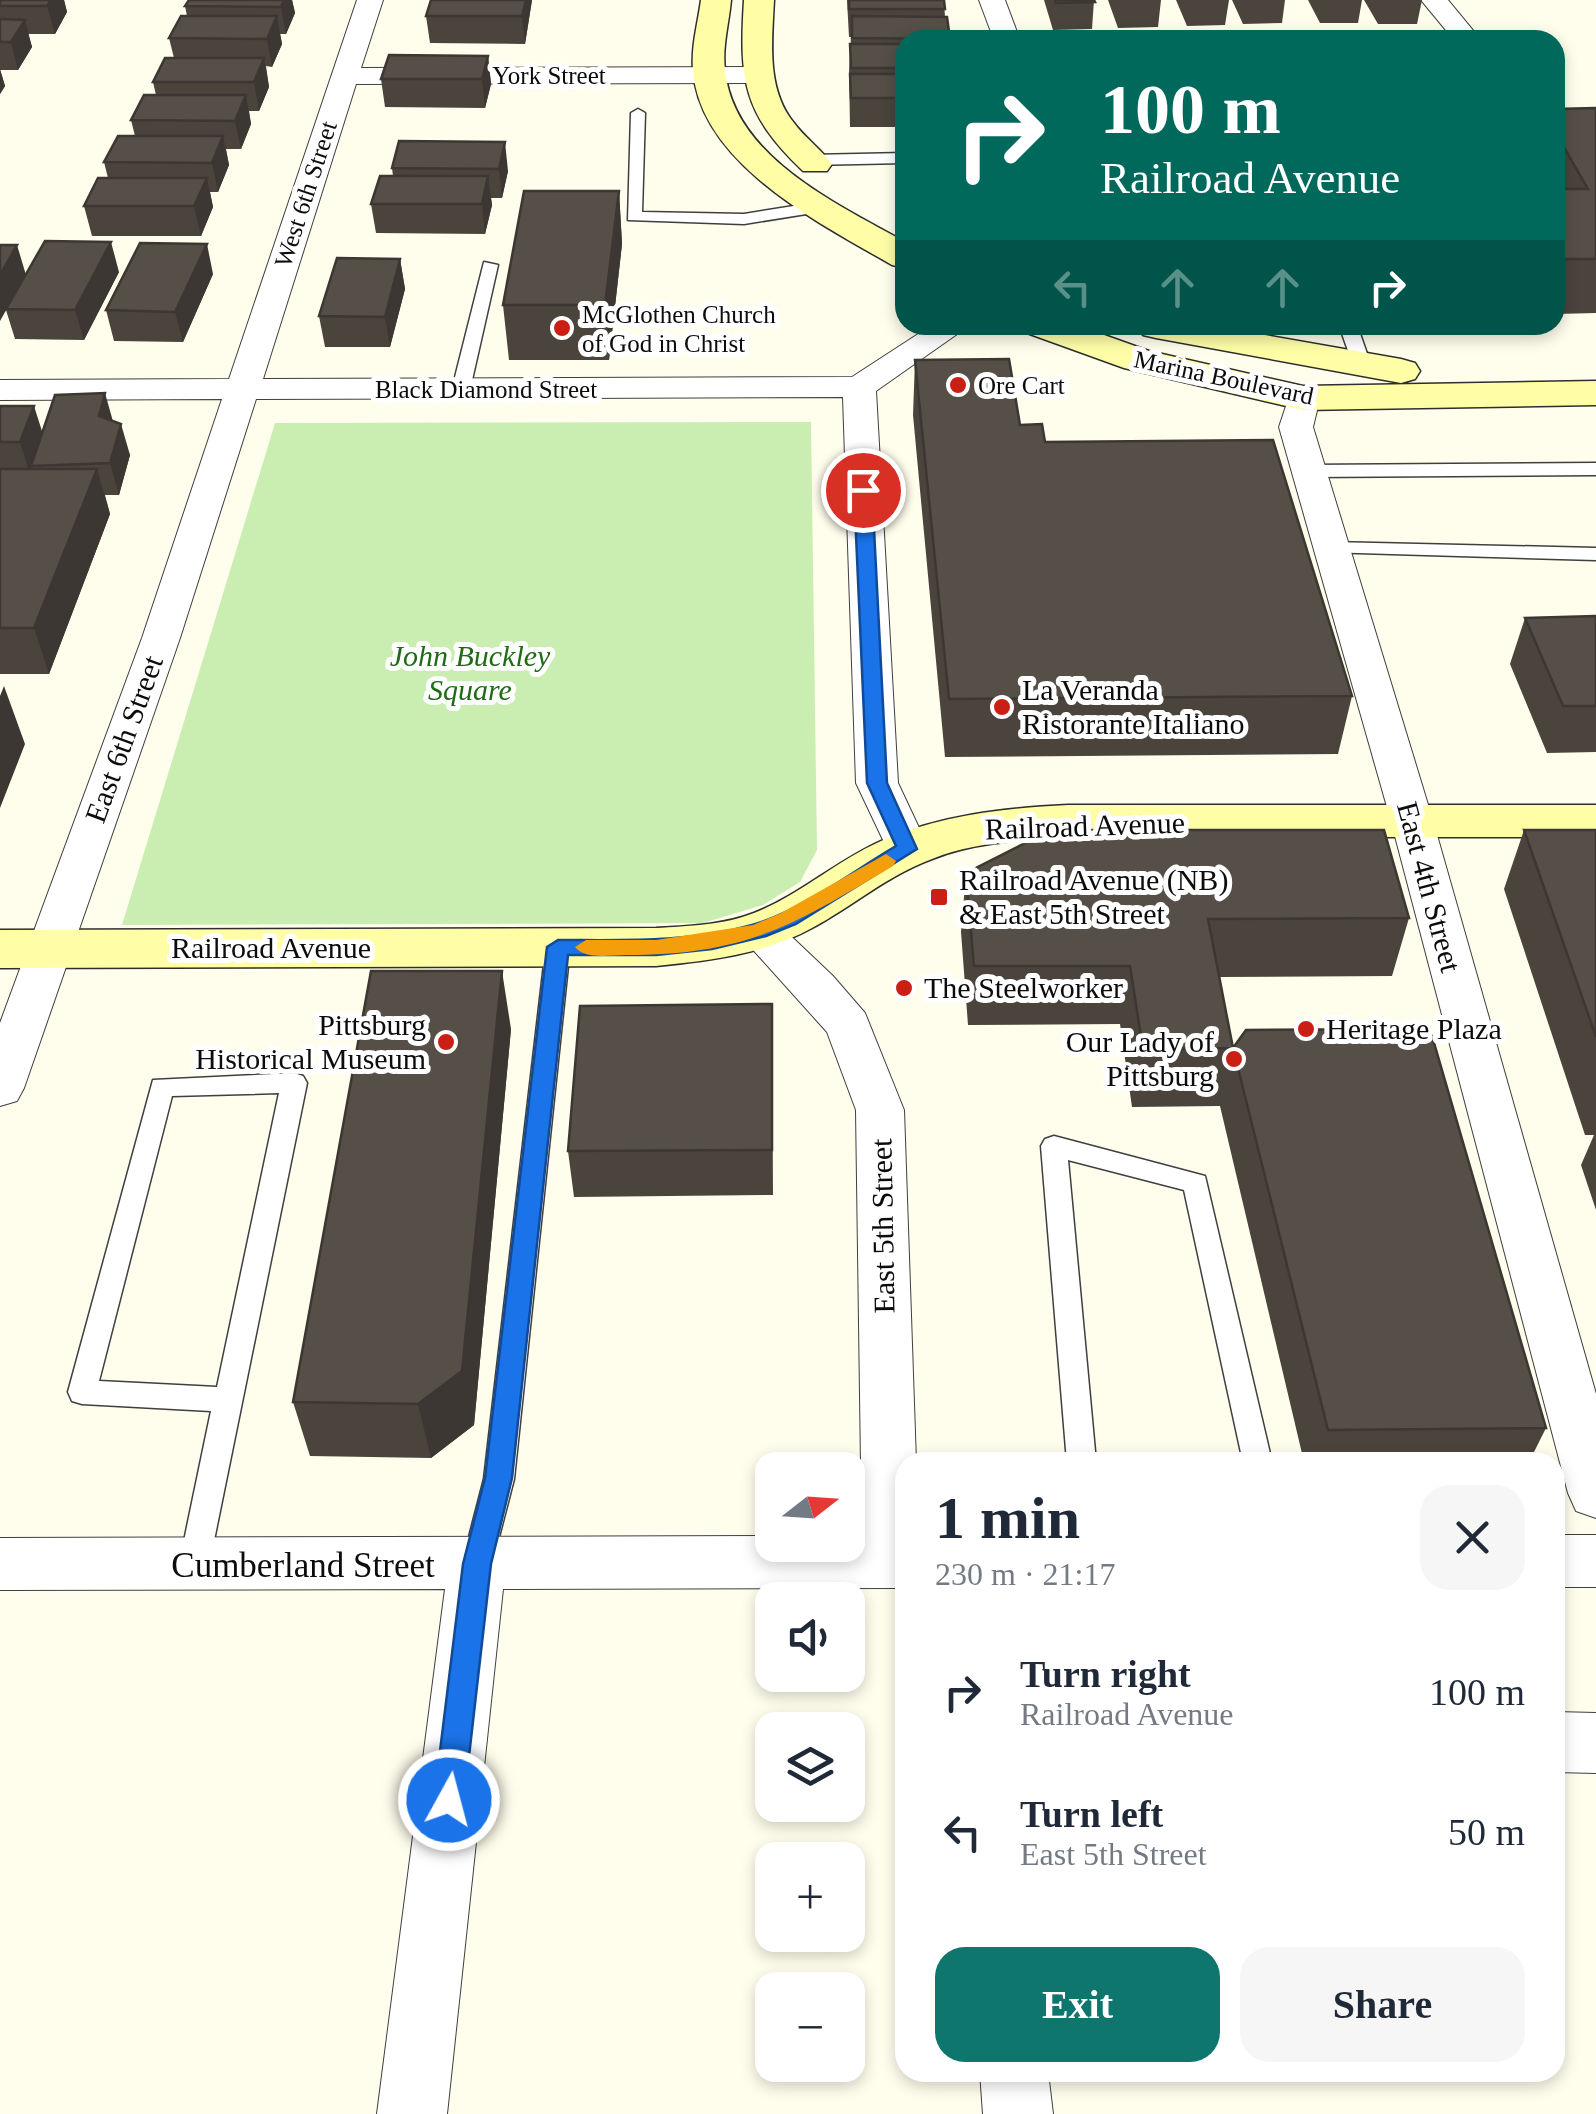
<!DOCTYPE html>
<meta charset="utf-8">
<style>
body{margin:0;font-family:"Times New Roman",serif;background:#f6f6f7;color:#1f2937;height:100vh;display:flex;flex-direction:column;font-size:38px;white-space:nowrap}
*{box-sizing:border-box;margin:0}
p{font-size:32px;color:#747a83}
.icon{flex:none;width:55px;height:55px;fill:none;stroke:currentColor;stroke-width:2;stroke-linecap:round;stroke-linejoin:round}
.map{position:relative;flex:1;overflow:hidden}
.drawer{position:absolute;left:895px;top:1452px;width:670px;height:630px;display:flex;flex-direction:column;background:#fff;border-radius:30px;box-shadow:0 5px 15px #0003}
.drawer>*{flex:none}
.top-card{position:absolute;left:895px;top:30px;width:670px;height:305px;border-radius:30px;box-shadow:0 5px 15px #0003;background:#00695c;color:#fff;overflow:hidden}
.needle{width:65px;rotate:73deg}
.controls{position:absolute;left:755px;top:1452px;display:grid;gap:20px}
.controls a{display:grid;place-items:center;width:110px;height:110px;border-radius:20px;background:#fff;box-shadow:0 5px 15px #0003;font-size:50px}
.pin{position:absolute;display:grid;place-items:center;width:85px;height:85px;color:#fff;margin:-42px;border:5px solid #fff;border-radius:50%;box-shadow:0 2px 10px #0007}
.me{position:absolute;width:110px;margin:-55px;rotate:7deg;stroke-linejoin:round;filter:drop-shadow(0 0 8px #0008)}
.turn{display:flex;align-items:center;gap:35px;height:210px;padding:0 40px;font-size:45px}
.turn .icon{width:130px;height:130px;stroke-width:2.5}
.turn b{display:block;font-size:70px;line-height:85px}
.lanes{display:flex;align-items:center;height:95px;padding:0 40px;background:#0003;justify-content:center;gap:50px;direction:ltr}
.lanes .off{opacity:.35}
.round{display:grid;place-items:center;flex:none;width:105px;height:105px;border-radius:30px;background:#f6f6f7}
.head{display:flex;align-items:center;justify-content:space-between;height:170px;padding:0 40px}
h1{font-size:60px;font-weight:600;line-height:75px}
.cta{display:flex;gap:20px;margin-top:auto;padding:20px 40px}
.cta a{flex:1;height:115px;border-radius:30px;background:#0f766e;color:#fff;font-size:40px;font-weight:600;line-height:115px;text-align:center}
.cta a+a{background:#f6f6f7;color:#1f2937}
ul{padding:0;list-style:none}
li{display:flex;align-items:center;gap:30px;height:140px;padding:0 40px}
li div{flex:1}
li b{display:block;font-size:38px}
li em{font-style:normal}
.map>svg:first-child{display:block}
.green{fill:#caeeb1}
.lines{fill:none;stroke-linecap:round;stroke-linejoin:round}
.lane-casing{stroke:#3f3f3f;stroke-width:3}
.street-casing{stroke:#3f3f3f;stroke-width:2}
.secondary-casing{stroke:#2e2e2e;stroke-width:3}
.lane{fill:#fff;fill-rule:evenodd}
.street{fill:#fff;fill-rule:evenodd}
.secondary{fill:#fffea7;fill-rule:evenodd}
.wall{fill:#4a443d}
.shaded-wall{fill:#3c3732}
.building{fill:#564f47;stroke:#3c3732;stroke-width:2.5}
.route{fill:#1a73e8;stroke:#114b97;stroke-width:2.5}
.slow{fill:#f59e0b}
.poi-dot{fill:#cb1f15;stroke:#fff;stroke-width:4}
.labels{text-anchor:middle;stroke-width:10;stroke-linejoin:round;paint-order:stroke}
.far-street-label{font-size:25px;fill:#0c0c0c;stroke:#fff}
.far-poi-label{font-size:25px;fill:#0c0c0c;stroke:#fff;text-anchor:start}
.park-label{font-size:30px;font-style:italic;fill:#1f6b16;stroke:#fff}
.poi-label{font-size:30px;fill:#0c0c0c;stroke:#fff;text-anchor:start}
.street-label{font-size:30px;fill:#0c0c0c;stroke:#fff}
.near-street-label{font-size:35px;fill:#0c0c0c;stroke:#fff}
</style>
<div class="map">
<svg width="1596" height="2114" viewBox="0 0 1596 2114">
<rect width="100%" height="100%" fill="#fffdec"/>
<!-- green -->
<path class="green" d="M811,422L817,850L800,882L763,905L703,923L122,925L275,423Z"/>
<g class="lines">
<defs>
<path id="lane" d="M638,109L645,113L642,212L744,214L819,202L827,207L819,212L744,224L628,220L631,113Z
M905,153V163L810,165L802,160L810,155Z
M484,262L498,265L470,389L461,394L452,389Z
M1339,325H1357L1371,365L1368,369L1353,365Z
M1596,463V475L1308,477L1299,471L1308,465Z
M1331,542L1596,548V560L1324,552L1321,548Z
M558,939L570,947L514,1479L492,1564L488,1574L477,1578L466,1574L462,1564L484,1479L546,947Z
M294,1073L303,1076L307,1083L209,1565L205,1575L194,1579L183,1575L179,1565L211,1411L82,1404L72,1401L68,1392L153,1080ZM279,1093L217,1387L99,1381L172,1096Z
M1054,1136L1205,1176L1272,1462H1243L1184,1190L1068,1160L1096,1462H1067L1041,1146L1045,1139Z"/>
<path id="street" d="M357,0H383L361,68L755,67L769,75L755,83L356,84L263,379L852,377L932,325H970L876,391L898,783L929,849L922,859L907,864L892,859L856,783L843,397L256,399L180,638L24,1088L17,1101L0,1106V1023L142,638L222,399L0,400V380L229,379Z
M979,0H1005L1020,40H994Z
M1421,0H1448L1481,40H1454Z
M1303,388L1315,391L1320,398L1313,427L1433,821L1596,1394V1518L1576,1511L1568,1493L1391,821L1279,427L1291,391Z
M758,915L774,920L833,976L865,1013L904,1110L916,1462H905V1588L503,1589L447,2114H377L445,1589L0,1590V1538L772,1536V1545H848V1536H862L856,1110L827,1032L736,931L742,920Z
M1555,1535H1596V1587H1555Z
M1555,1712L1596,1713V1773L1555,1772Z
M980,2072H1048L1053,2114H983Z"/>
<path id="secondary" d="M701,0H731C729,23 722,47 725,70C733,157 839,205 905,242V268L892,265C821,224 700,164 693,70C691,46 698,23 701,0Z
M744,0H774C772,41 766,89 794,123C805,138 821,149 832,164L827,171H803C743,114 739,80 744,0Z
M1021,325H1076L1149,351L1303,386L1596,381V405L1303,410L1124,368L1027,333Z
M1139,325H1208L1401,359L1415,363L1420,371L1415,379L1401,383L1156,338L1143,335Z
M1068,805H1596V837H1068C1022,840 975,842 932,859C888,875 853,906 812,928C765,954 709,961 656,966L0,968V930L656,928C688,926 724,925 754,913C800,895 836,861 881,841C940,815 1004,808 1068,805Z"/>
</defs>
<!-- lane casing -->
<use href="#lane" class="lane-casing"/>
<!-- street casing -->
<use href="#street" class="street-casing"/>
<!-- secondary casing -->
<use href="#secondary" class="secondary-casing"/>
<!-- lane -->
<use href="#lane" class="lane"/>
<!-- street -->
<use href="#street" class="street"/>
<!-- secondary -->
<use href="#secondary" class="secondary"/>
</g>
<!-- wall -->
<path class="wall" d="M0,0H64L67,12L55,34H28L32,47L18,70H0L5,86L0,94Z
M292,0L295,13L286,34H280L282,44L272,67L266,66L269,87L259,111H249L251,124L241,149H226L229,165L218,192H210L213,207L201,236H92L84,206L108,178L104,162L135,136L131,120L156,95L153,82L174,58L169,38L187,16L185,6Z
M431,0H532L525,44L430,43L426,16Z
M847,0H944L945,17H947L950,40H905V127H850L849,72L851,37H849Z
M1044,0H1094L1092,29L1053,30Z
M1108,0H1161L1158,27L1118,28Z
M1176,0H1229L1225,25L1187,26Z
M1232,0H1285L1282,23L1243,24Z
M1308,0H1362L1358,23H1320Z
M1364,0H1422L1417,24H1378Z
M488,56L491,84L485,108L385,107L381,79Z
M1596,108V313L1555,314V109Z
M399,141L508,171L502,198H491L492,205L485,234L376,233L371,204L393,176L392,168Z
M619,191L622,244L609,360H509L503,305Z
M400,259L405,289L390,347H325L319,316Z
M119,272L84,340L15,339L6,310L26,274Z
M213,274L183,342L114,341L106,310Z
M915,360L1045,442L1352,696L1338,754L945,757L913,415Z
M0,406L42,432L113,421L130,455L119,495H105L110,514L49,674H0Z
M1596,616V752L1547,753L1510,664L1525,618Z
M1524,830H1596V1210L1581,1165L1594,1135H1585L1504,889Z
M966,873L1409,918L1392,976L1220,977L1233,1048L1546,1428L1529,1462H1304L1220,1106L1132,1107L1120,1024L968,1025L961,932Z
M772,1004L773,1195L574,1197L568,1151Z
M511,1029L474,1425L431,1458L310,1456L293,1402Z"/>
<!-- shaded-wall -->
<path class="shaded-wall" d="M51,0H64L67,12L55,34L47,6Z
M284,0H292L295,13L286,34L281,7Z
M526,0H532L525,44L522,16Z
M277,16L282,44L272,67L267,39Z
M25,20L32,47L18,70L11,42Z
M488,56L491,84L485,108L482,79Z
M264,58L269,87L259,111L254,82Z
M0,69L5,86L0,94Z
M246,95L251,124L241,149L235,121Z
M223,136L229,165L218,192L212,163Z
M505,142L508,171L502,198L499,169Z
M488,176L492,205L485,234L482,204Z
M207,178L213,207L201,236L194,206Z
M619,191L622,244L609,360L605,305Z
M111,242L119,272L84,340L75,310Z
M207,244L213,274L183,342L175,312Z
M17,245L26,275L0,321V275Z
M400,259L405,289L390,347L385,317Z
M105,393L114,425L99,416Z
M34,406L48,450L31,466L36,481L34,487L20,442Z
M121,424L130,455L119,495L110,463Z
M97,469L110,514L49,674L34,628Z
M4,686L25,744L0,808V696Z
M502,971L511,1029L474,1425L431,1458L418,1404Z"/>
<!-- building -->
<path class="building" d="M0,0H51L47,6H0Z
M189,0H284L281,7L185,6Z
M431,0H526L522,16H426Z
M849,0H944L945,9H849Z
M1055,0H1094L1095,2L1056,3Z
M181,16H277L267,39L169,38Z
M852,16L947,17L950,39L852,38Z
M0,19L25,20L11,42H0Z
M850,44H905V68H851Z
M389,55L488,56L482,79H381Z
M165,58H264L254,82H153Z
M850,74H905V98H851Z
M144,95H246L235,121L131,120Z
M1596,108V259H1555V189H1588L1555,132V109Z
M118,136H223L212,163L104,162Z
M399,141L505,142L499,169L392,168Z
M380,176H488L482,204H371Z
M98,178H207L194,206H84Z
M524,191H619L605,305H503Z
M45,241L111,242L75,310L6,309Z
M140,243L207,244L175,312L106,310Z
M0,245H17L0,275Z
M337,258L400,259L385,317L319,316Z
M1009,359L1020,425L1042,424L1045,442L1273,440L1352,696L949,699L915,360Z
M105,393L99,416L121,424L110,463L31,466L55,395Z
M0,406H34L20,442H0Z
M0,469H97L34,628H0Z
M1596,616V706H1563L1525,618Z
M1051,830H1384L1409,918L1208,919L1233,1048L1246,1030L1430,1029L1546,1428L1328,1430L1233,1048L1143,1049L1130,966H974L966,873Z
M1524,830H1596V1037Z
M371,971H502L462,1371L418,1404L293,1402Z
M772,1004V1150L568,1151L580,1006Z"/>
<!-- route -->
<path class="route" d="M863,484L872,490L887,783L917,849L796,924L766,936L712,949L656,955H568L512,1478L491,1564L464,1800L460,1810L449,1815L439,1810L434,1800L463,1564L485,1478L547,947L558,940C623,940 690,943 752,925C803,910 850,873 896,846L867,783L854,490Z"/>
<!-- slow -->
<path class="slow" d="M886,854L896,861L893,866C794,925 746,955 626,955C610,955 585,960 575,947L586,940H656L753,925L781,913Z"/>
<!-- markers -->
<g class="poi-dot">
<circle cx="562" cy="328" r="10"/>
<circle cx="958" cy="385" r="10"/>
<circle cx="1002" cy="707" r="10"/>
<rect x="929" y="887" width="20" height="20" rx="5"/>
<circle cx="904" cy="988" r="10"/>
<circle cx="1306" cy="1029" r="10"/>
<circle cx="446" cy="1042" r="10"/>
<circle cx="1234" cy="1059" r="10"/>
</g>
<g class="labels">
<!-- far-street labels -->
<g class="far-street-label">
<text x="549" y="84">York Street</text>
<text transform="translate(305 194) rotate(-72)" y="9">West 6th Street</text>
<text transform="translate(1224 377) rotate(12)" y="9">Marina Boulevard</text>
<text x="486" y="398">Black Diamond Street</text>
</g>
<!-- far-poi labels -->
<g class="far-poi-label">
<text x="582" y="323">McGlothen Church<tspan x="582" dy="29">of God in Christ</tspan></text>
<text x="978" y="394">Ore Cart</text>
</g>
<!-- park labels -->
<g class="park-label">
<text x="470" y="666">John Buckley<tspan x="470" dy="34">Square</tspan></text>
</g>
<!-- poi labels -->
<g class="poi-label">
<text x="1022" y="700">La Veranda<tspan x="1022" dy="34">Ristorante Italiano</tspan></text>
<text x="959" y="890">Railroad Avenue (NB)<tspan x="959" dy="34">&amp; East 5th Street</tspan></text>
<text x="924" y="998">The Steelworker</text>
<text x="426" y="1035" text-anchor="end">Pittsburg<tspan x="426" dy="34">Historical Museum</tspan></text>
<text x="1326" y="1039">Heritage Plaza</text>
<text x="1214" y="1052" text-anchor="end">Our Lady of<tspan x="1214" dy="34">Pittsburg</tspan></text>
</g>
<!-- street labels -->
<g class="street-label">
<text transform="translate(124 739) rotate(-70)" y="10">East 6th Street</text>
<text transform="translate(1085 826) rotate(-2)" y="10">Railroad Avenue</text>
<text transform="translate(1429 887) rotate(75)" y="10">East 4th Street</text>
<text x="271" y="958">Railroad Avenue</text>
<text transform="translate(883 1226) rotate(-91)" y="10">East 5th Street</text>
</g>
<!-- near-street labels -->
<g class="near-street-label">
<text x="303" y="1577">Cumberland Street</text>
</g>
</g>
</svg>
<div class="controls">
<a><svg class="needle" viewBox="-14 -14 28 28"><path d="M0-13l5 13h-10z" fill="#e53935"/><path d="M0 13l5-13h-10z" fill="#747a83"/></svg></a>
<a><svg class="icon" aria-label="sound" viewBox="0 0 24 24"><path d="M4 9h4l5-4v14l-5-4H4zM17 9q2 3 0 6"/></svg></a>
<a><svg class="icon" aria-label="layers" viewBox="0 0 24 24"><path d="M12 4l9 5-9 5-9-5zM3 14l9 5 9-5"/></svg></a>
<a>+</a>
<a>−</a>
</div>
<div class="pin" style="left:863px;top:490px;background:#d93025"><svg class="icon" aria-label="arrive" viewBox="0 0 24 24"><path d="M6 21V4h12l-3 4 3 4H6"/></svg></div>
<svg class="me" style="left:449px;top:1800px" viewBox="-20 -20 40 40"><circle r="17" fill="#1a73e8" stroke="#fff" stroke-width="3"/><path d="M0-11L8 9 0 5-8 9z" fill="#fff"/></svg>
<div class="top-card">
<div class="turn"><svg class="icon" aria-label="right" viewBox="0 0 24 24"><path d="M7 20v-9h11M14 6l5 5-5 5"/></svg><div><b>100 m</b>Railroad Avenue</div></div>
<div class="lanes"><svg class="icon off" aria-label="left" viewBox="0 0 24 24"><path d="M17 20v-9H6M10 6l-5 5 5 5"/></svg><svg class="icon off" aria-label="ahead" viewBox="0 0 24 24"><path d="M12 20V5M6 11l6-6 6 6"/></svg><svg class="icon off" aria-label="ahead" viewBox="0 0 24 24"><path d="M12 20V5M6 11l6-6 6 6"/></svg><svg class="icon" aria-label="right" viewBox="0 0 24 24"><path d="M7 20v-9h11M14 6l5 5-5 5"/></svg></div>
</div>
<section class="drawer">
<div class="head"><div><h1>1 min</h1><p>230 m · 21:17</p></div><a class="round"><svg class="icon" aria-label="close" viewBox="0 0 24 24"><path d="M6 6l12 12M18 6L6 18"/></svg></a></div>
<ul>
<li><svg class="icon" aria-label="right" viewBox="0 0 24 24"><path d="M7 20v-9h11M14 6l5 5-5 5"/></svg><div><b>Turn right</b><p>Railroad Avenue</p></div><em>100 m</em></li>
<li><svg class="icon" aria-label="left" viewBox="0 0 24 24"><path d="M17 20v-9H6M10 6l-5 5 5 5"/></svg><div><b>Turn left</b><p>East 5th Street</p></div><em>50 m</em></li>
</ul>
<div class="cta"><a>Exit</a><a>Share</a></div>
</section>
</div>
